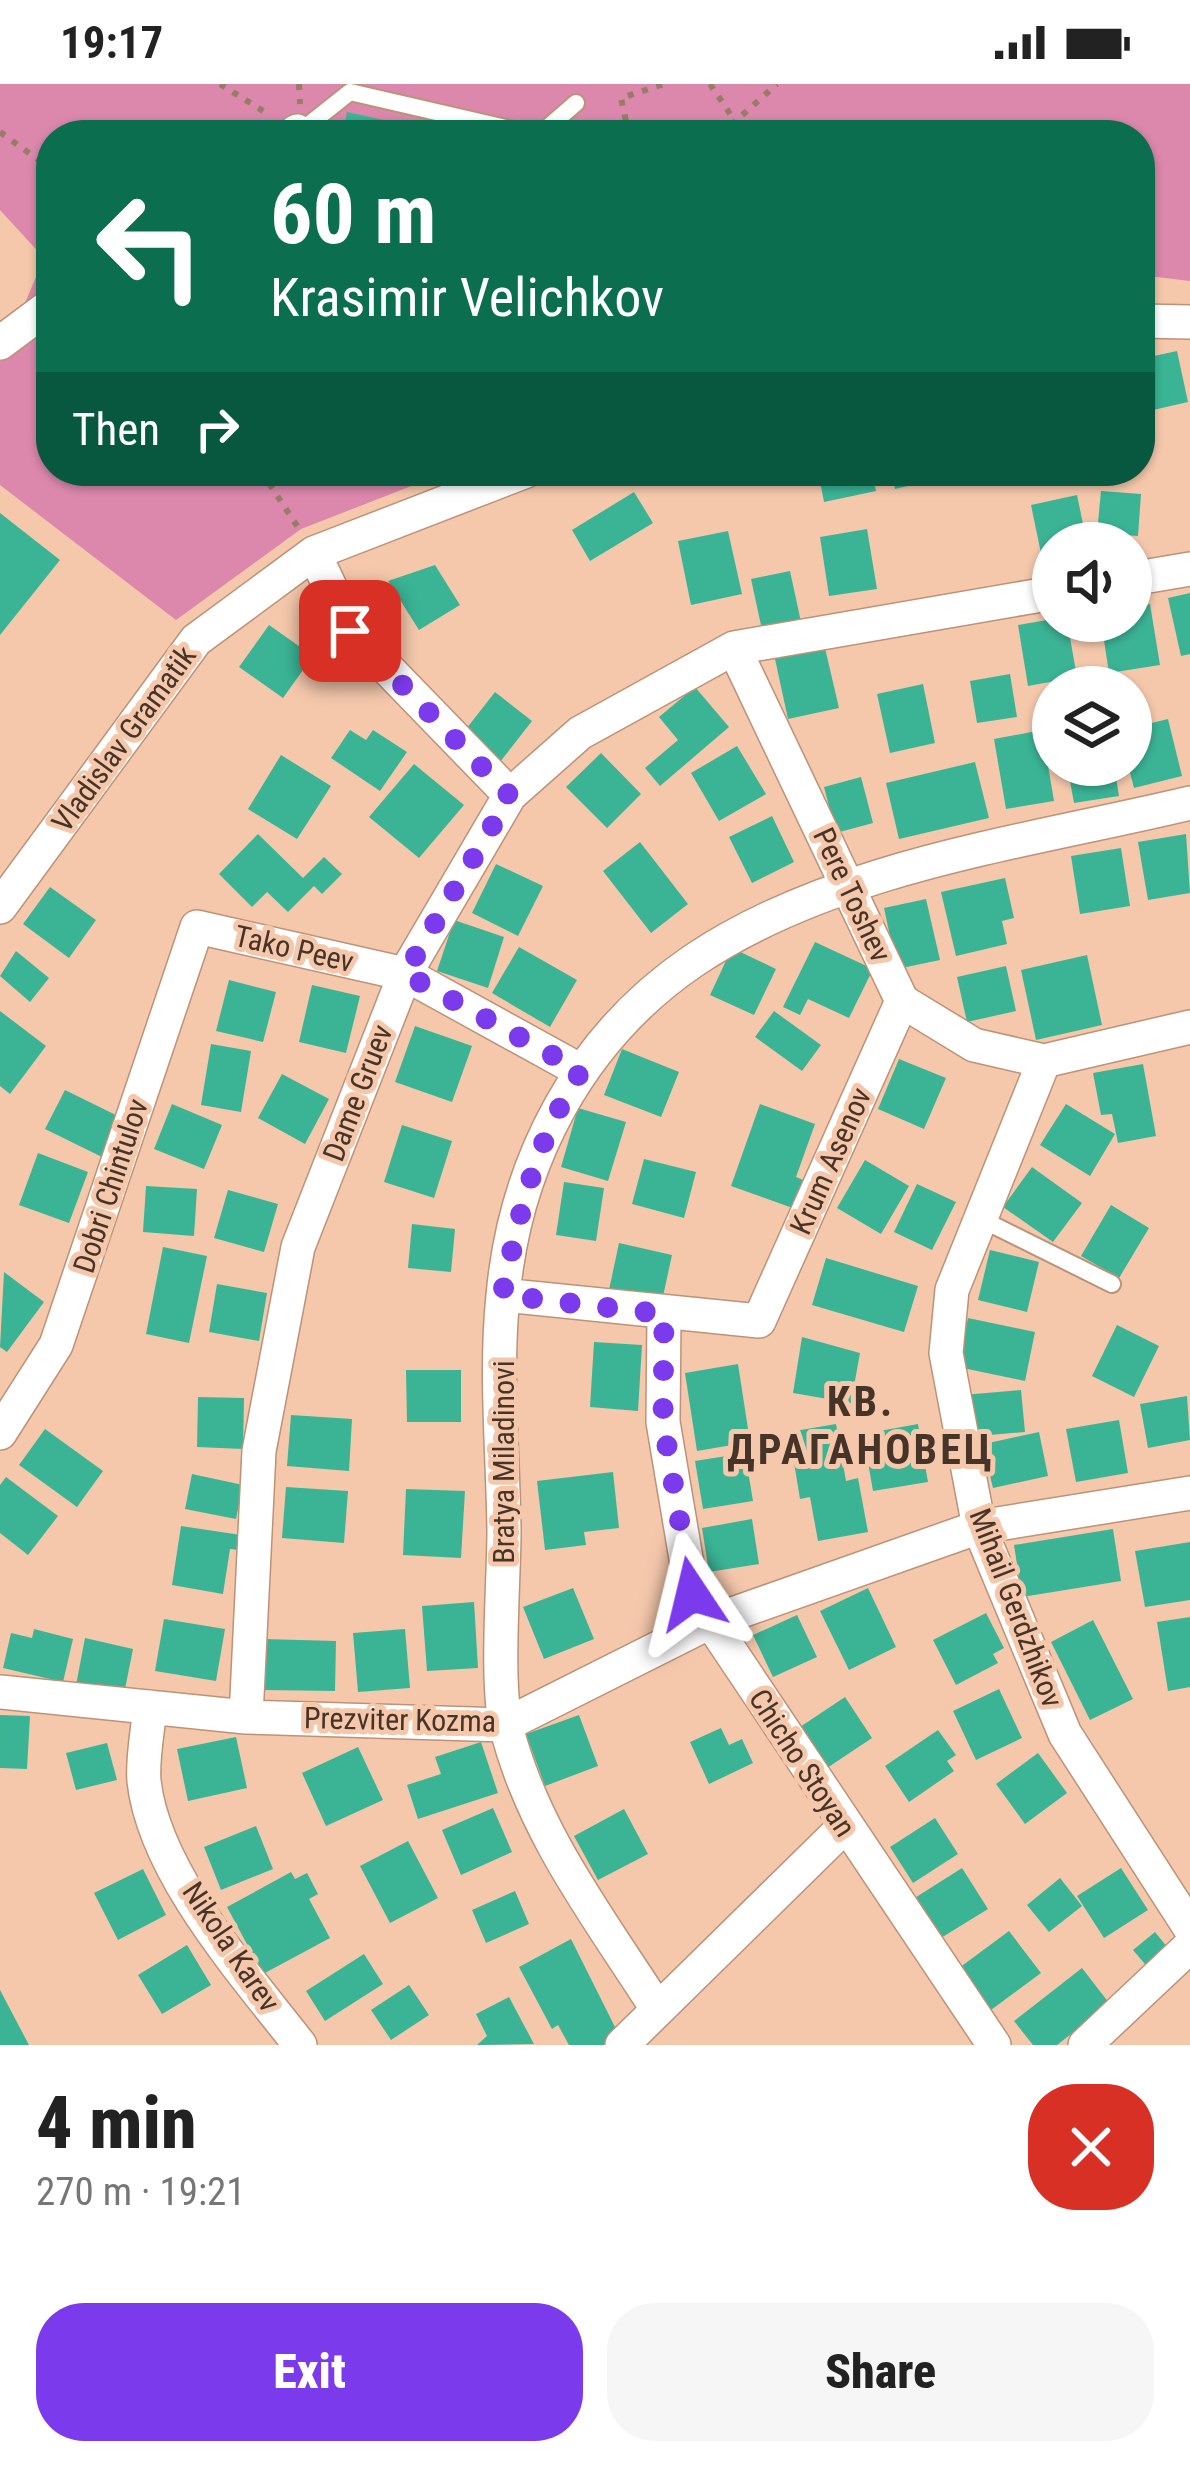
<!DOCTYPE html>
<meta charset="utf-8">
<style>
body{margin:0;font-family:"Roboto Condensed",sans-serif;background:#f6f6f6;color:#222;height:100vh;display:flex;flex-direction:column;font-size:45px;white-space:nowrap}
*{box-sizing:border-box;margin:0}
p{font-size:39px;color:#767676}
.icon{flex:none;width:66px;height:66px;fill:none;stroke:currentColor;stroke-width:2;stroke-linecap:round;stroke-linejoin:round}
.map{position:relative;height:1961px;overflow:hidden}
.sheet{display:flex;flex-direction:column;background:#fff;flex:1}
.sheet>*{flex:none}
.hud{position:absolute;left:36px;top:36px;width:1119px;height:366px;border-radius:48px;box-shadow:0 3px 9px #0004;background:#0b6e4f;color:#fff;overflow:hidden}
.controls{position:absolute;left:1032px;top:438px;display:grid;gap:24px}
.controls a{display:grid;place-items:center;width:120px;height:120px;border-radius:50%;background:#fff;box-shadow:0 3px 9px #0004;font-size:60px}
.pin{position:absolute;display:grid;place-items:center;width:102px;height:102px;color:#fff;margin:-51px;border-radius:24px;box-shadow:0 6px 18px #0006}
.me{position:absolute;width:132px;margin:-66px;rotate:350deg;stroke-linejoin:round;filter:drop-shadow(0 0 9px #0008)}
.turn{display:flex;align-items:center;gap:42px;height:252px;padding:0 36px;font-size:54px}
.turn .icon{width:156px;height:156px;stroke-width:2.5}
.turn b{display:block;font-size:84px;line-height:102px}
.then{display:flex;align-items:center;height:114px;padding:0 36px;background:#0003;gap:24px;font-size:45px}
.round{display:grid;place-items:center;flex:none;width:126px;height:126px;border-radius:48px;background:#f6f6f6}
.overview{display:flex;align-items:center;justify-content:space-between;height:204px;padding:0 36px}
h1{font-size:72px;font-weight:800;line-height:90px}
.primary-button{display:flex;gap:24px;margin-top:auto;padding:24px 36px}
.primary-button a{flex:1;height:138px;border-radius:48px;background:#7c3aed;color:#fff;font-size:48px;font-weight:800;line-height:138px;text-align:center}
.primary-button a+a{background:#f6f6f6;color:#222}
.status{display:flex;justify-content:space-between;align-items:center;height:84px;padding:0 60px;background:#fff;direction:ltr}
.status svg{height:33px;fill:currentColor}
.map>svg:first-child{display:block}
.green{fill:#db88ac}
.building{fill:#3bb496}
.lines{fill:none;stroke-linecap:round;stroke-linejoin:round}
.lane-casing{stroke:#bd9278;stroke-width:20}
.street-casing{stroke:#bd9278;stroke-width:36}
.path{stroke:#997b67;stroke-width:6;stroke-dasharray:6 9;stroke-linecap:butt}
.lane{stroke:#fff;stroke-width:16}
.street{stroke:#fff;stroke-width:33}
.route{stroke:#7c3aed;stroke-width:21;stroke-dasharray:0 37.8}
.labels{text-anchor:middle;stroke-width:10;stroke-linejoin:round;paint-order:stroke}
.street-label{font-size:30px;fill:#463429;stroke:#f5c8ac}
.district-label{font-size:42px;font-weight:bold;letter-spacing:3px;fill:#463429;stroke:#f5c8ac}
</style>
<div class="status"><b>19:17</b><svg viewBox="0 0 49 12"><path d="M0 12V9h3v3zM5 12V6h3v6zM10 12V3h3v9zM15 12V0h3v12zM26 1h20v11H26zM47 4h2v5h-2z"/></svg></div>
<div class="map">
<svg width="1190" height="1961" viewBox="0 0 1190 1961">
<rect width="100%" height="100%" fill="#f5c8ac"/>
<!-- green -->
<path class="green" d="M0,0H1190V197L1140,191V51H51V387H450L301,445L176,536L0,401V278L44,174L0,126Z"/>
<!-- building -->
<path class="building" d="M347,28L443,49V51H342Z
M1177,267L1188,318L1140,329V275Z
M818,387H872L876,407L824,418Z
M891,387H932L934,396L895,405Z
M1101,407L1141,410L1138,452L1097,449Z
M634,408L653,439L590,477L572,446Z
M1077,411L1087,459H1053V477L1043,479L1031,421Z
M0,429L60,476L0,551Z
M867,445L877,505L829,512L820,453Z
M728,447L742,510L691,521L678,457Z
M435,481L460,521L419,546L388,497Z
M790,487L801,538L762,546L751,495Z
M1190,509V570L1181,572L1168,514Z
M1150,520L1160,581L1109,589L1101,537H1131V523Z
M1053,535L1067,537L1077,593L1028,602L1018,541Z
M269,541L313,572L283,614L239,583Z
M825,564L839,624L788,635L775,575Z
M1010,590L1017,633L977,639L970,597Z
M923,600L935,659L890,669L877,610Z
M695,603L729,643L660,702L645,684L678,656L659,633Z
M495,608L532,637L500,678L463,649Z
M1168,635L1182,692L1134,704L1128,681L1131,644Z
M350,646L366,656L373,646L407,668L380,707L331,674Z
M1042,646L1054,717L1006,725L994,655Z
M737,662L766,710L719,737L691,689Z
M601,669L641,710L607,744L566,703Z
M281,671L331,702L297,755L248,725Z
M975,678L989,734L899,755L886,699Z
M414,680L464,721L419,774L369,733Z
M1067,681H1114L1119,712L1074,719Z
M861,693L873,739L836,749L824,703Z
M772,732L794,778L752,799L729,753Z
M258,750L303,794L324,773L342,790L322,810L314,802L288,828L267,808L252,823L219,790Z
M1186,750L1190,809L1148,816L1138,758Z
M640,758L688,820L651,849L603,787Z
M1121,764L1130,822L1080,830L1071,772Z
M496,780L543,802L518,852L472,829Z
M1005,794L1014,834L1002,837L1007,860L956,872L941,808Z
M50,803L96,836L69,874L23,840Z
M926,815L940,876L897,885L884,824Z
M454,836L504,853L488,904L437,887Z
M815,858L873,885L849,934L808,915L800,931L783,923Z
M519,863L577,896L550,943L492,909Z
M732,864L776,885L754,931L710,911Z
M16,867L49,894L30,918L0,892Z
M1087,871L1102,941L1036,956L1021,886Z
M1006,882L1016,927L967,938L957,893Z
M229,896L276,908L263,958L216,947Z
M312,901L360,912L346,969L299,958Z
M0,927L46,962L10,1010L0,1002Z
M774,927L821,961L802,987L755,953Z
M415,942L472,962L452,1018L395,998Z
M211,960L251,967L241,1028L201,1021Z
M622,965L679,988L661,1033L604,1011Z
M899,975L946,994L924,1045L878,1025Z
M1143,980L1156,1052L1118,1059L1112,1030L1101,1031L1093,989Z
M282,990L329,1015L305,1060L258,1034Z
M65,1006L122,1034L102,1073L45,1045Z
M172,1020L222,1041L204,1085L154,1065Z
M760,1020L815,1040L796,1093L808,1098L798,1126L731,1102Z
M1066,1020L1115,1050L1090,1092L1040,1061Z
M578,1024L626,1038L608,1097L561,1083Z
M402,1041L452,1057L434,1114L384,1098Z
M38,1069L88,1088L69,1139L19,1121Z
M644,1075L696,1088L684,1134L632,1120Z
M865,1076L909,1102L881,1150L837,1124Z
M1032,1083L1082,1119L1053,1158L1003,1123Z
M564,1098L604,1104L596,1157L556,1151Z
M917,1100L956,1118L932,1166L894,1148Z
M146,1102L197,1105L194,1152L143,1148Z
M228,1106L278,1120L264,1168L214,1154Z
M1111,1121L1149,1144L1119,1194L1081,1172Z
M412,1140L455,1145L451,1188L408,1184Z
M619,1159L672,1171L662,1217L609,1206Z
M163,1163L207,1172L189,1259L146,1250Z
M990,1166L1039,1178L1027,1228L978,1216Z
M826,1174L918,1202L904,1248L812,1221Z
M4,1188L44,1218L7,1268L0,1263Z
M217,1200L267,1209L259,1257L209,1248Z
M968,1234L1035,1248L1025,1297L958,1283Z
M1117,1241L1159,1262L1134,1313L1092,1292Z
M802,1253L860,1269L851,1319L793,1309Z
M594,1258L642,1261L638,1327L590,1323Z
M738,1280L750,1358L697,1367L685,1289Z
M406,1286H461V1338H407Z
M1021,1306L1025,1348L967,1353L963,1311Z
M1187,1312L1190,1356L1148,1364L1140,1320Z
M198,1313L244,1314L243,1365L197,1363Z
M291,1331L352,1335L349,1387L287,1382Z
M1119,1336L1128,1389L1076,1398L1066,1345Z
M836,1340L846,1397L858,1394L868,1448L818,1457L810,1413L800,1415L789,1348Z
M918,1340L928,1398L873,1407L863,1350Z
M45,1345L103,1387L77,1423L19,1381Z
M1039,1348L1048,1392L993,1404L987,1379L974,1381L970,1363Z
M745,1369L753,1417L703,1425L695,1377Z
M613,1388L619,1444L584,1448L586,1461L545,1466L537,1397Z
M192,1390L243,1401L236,1435L185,1425Z
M6,1393L58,1432L28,1471L0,1449V1401Z
M286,1403L348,1407L344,1459L282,1454Z
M406,1405L465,1407L461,1474L403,1471Z
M752,1435L759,1480L709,1488L702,1444Z
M181,1442L241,1451L238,1466L230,1465L223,1510L172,1501Z
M1113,1445L1121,1497L1022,1513L1014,1461Z
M1190,1458V1516L1145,1523L1135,1467Z
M573,1504L594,1555L544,1575L523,1523Z
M868,1504L896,1563L849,1586L820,1527Z
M474,1518L478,1584L427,1587L422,1522Z
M986,1529L1004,1564L993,1570L998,1579L956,1601L933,1556Z
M797,1531L817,1573L773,1593L753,1551Z
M1190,1533V1603L1168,1607L1157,1538Z
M164,1535L225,1545L216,1597L155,1587Z
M1093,1536L1133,1615L1090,1636L1051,1558Z
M34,1545L73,1555L63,1598L3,1584L11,1549L32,1554Z
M405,1545L410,1604L358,1608L353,1549Z
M85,1554L133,1565L124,1610L76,1601Z
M264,1555L336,1557L335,1607L263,1606Z
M999,1605L1022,1654L976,1676L953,1627Z
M845,1613L872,1654L827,1684L800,1643Z
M0,1631L30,1632L27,1685L0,1684Z
M579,1631L598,1682L545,1702L526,1650Z
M721,1644L729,1661L742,1655L753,1679L709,1700L690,1658Z
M938,1646L956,1671L947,1677L954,1687L909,1718L885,1682Z
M236,1653L247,1704L188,1717L177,1665Z
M481,1658L498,1709L418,1735L407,1701L441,1690L435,1673Z
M107,1659L117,1696L76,1706L66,1669Z
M358,1663L383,1716L326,1742L302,1689Z
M1038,1669L1067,1709L1025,1740L996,1700Z
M493,1724L512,1768L461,1791L442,1746Z
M624,1725L648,1770L598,1796L574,1752Z
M935,1734L958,1770L913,1799L890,1763Z
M256,1742L273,1785L221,1806L204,1763Z
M408,1757L438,1814L390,1839L360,1782Z
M962,1784L988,1825L936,1857L910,1817Z
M1121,1784L1148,1826L1104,1854L1077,1812Z
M143,1785L166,1831L118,1856L94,1809Z
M291,1788L295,1795L307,1789L318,1810L309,1815L330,1854L263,1890L227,1823Z
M1060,1794L1082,1822L1049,1848L1027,1821Z
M515,1807L529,1840L486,1859L472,1826Z
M1009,1847L1041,1889L991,1926L959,1884Z
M1155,1848L1172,1869L1150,1886L1133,1866Z
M571,1855L620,1953L605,1961H569L558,1941L552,1945L519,1883Z
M187,1861L211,1901L162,1930L138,1891Z
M364,1870L383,1900L325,1937L306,1907Z
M1082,1884L1116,1928L1082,1954L1075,1947L1057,1961H1033L1014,1937Z
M409,1901L429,1931L391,1956L371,1926Z
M0,1906L29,1961H0Z
M509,1913L534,1960L477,1961L487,1952L476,1930Z"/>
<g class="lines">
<defs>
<path id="lane" d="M297,50L350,8L527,49L546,45L576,19
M981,1135L1112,1200"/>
<path id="street" d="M292,51L297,47
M1140,237L1190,238
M0,259L51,221
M314,469L351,547L510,711
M1131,495L1190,485
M734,564L902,917L974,961L1044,977
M0,823L196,556L314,469L526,387
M1190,943L1044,977L952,1206L946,1269L979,1443L1065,1650L1190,1844
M503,1211L759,1237L902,917
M664,1230L663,1338L692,1510L994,1961
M0,1349L56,1261L197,843L405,890L581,987
M0,1608L246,1633L505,1641L710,1538L979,1443L1190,1409
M150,1623C148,1646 142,1674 144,1697C154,1789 245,1890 300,1961
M246,1633L259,1367L298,1163L405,890L510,711L580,649L734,564L1053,509
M656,1923C599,1834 534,1750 507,1646C495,1603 504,1497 504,1447C503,1370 495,1288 503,1212C515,1077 580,954 693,877C833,782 1027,758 1190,719
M622,1961L844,1743
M1085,1961L1190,1862"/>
</defs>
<!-- lane casing -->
<use href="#lane" class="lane-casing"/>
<!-- street casing -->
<use href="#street" class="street-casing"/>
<!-- path -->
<path class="path" d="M220,0L268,30
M299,0L300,20
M710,0L737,40
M0,48L51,85
M629,51L621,14L664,0
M720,51L777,0
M261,387L299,445"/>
<!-- lane -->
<use href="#lane" class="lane"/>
<!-- street -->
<use href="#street" class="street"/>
</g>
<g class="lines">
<!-- route -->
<path class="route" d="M350,547L510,712L405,890L581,987C533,1062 521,1126 502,1211L664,1230L663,1338L692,1510"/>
</g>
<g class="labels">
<!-- street labels -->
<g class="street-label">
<text transform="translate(124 655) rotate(-54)" y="10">Vladislav Gramatik</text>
<text transform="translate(852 811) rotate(65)" y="10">Pere Toshev</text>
<text transform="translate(294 865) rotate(13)" y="10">Tako Peev</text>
<text transform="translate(358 1009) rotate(-69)" y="10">Dame Gruev</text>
<text transform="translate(831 1077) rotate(-66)" y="10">Krum Asenov</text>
<text transform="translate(111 1102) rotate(-72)" y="10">Dobri Chintulov</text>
<text transform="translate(504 1378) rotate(-90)" y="10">Bratya Miladinovi</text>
<text transform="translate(1016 1524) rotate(69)" y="10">Mihail Gerdzhikov</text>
<text transform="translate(400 1636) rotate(1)" y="10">Prezviter Kozma</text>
<text transform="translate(802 1679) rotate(57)" y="10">Chicho Stoyan</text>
<text transform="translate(231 1863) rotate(56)" y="10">Nikola Karev</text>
</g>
<!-- district labels -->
<g class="district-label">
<text x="861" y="1332">КВ.<tspan x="861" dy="48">ДРАГАНОВЕЦ</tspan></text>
</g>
</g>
</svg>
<div class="controls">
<a><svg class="icon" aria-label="sound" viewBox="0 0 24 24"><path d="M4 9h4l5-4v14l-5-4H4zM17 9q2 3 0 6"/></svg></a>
<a><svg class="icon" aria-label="layers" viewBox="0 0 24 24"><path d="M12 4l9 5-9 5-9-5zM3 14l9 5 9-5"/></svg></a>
</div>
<div class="pin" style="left:350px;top:547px;background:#d93025"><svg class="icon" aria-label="arrive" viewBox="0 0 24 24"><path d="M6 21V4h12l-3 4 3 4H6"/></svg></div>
<svg class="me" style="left:692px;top:1510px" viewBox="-20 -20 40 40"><path d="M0-17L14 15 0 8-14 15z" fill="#7c3aed" stroke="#fff" stroke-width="4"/></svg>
<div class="hud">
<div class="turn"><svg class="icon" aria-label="left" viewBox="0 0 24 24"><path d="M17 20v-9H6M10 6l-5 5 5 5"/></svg><div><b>60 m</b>Krasimir Velichkov</div></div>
<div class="then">Then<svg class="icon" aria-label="right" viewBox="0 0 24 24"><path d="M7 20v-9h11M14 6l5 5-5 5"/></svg></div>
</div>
</div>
<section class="sheet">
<div class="overview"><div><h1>4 min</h1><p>270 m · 19:21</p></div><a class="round" style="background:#d93025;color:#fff"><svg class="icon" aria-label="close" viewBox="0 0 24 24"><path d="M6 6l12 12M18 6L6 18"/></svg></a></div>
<div class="primary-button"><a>Exit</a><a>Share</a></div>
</section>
